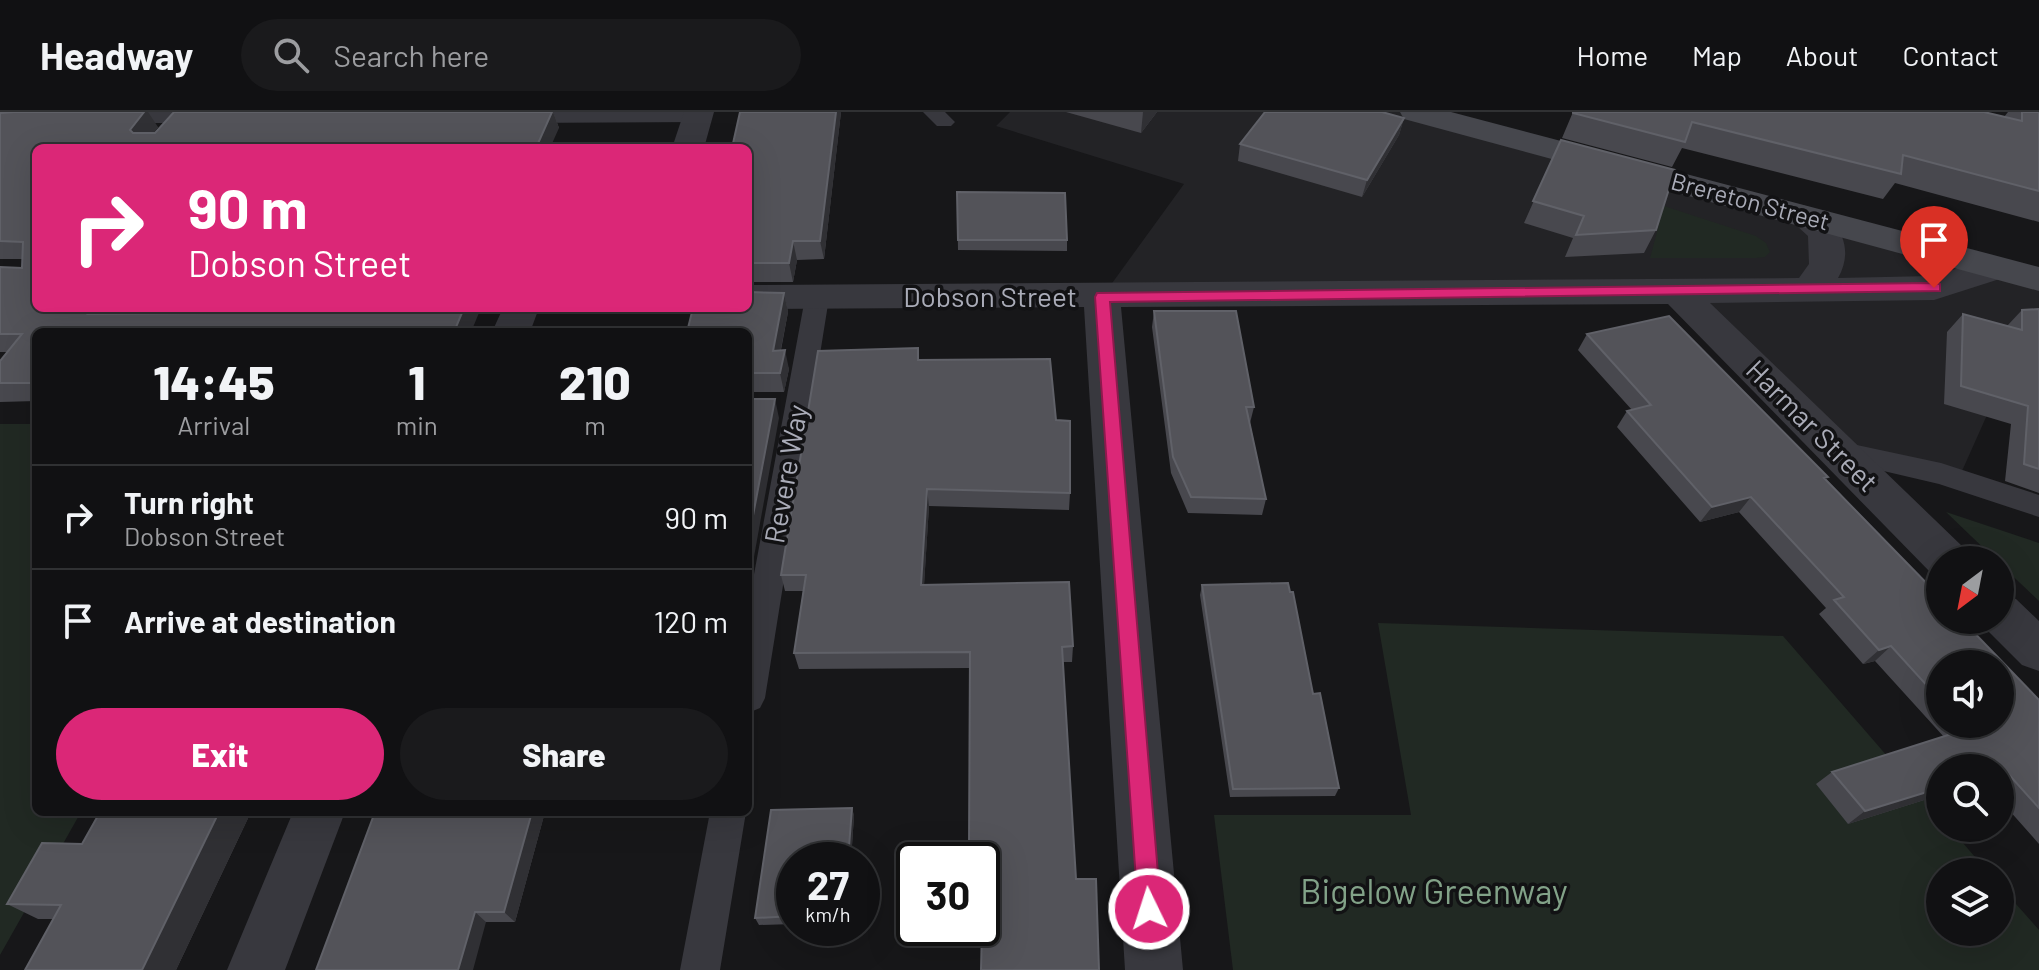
<!DOCTYPE html>
<style>
body{margin:0;font-family:Barlow,sans-serif;background:#1a1a1c;color:#f1f3f6;height:100vh;display:flex;flex-direction:column;font-size:30px;white-space:nowrap}
*{box-sizing:border-box;margin:0}
p{font-size:26px;color:#9c9da0}
.icon{flex:none;width:44px;height:44px;fill:none;stroke:currentColor;stroke-width:2;stroke-linecap:round;stroke-linejoin:round}
.map{position:relative;flex:1;overflow:hidden}
.drawer{position:absolute;left:32px;top:216px;width:720px;height:488px;display:flex;flex-direction:column;background:#111113;border-radius:12px;box-shadow:0 8px 32px #0002,0 0 0 2px #303133}
.drawer>*{flex:none}
.banner{position:absolute;left:32px;top:32px;width:720px;height:168px;border-radius:12px;box-shadow:0 8px 32px #0002,0 0 0 2px #303133;background:#db2777;color:#fff;overflow:hidden}
.needle{width:52px;rotate:212deg}
.tools{position:absolute;left:1926px;top:434px;display:grid;gap:16px}
.tools a{display:grid;place-items:center;width:88px;height:88px;border-radius:50%;background:#111113;box-shadow:0 8px 32px #0002,0 0 0 2px #303133;font-size:40px}
.speed{position:absolute;left:776px;top:730px;display:flex;gap:16px;font-size:40px;font-weight:700;text-align:center}
.speed>*{display:grid;place-content:center;width:104px;height:104px;border-radius:50%;background:#111113;box-shadow:0 8px 32px #0002,0 0 0 2px #303133;line-height:1}
.speed small{font-size:20px;font-weight:400}
.speed .limit{border:4px solid #111;border-radius:12px;background:#fff;color:#111}
.pin{position:absolute;display:grid;place-items:center;width:68px;height:68px;color:#fff;margin:-82px -34px;border-radius:50% 50% 50% 0;rotate:-45deg;box-shadow:0 0 8px #0007}
.pin .icon{rotate:45deg}
.me{position:absolute;width:88px;margin:-44px;rotate:356deg;stroke-linejoin:round;filter:drop-shadow(0 0 6px #0008)}
.turn{display:flex;align-items:center;gap:28px;height:168px;padding:0 24px;font-size:36px}
.turn .icon{width:104px;height:104px;stroke-width:2.5}
.turn b{display:block;font-size:56px;line-height:68px}
.eta{display:flex;justify-content:space-evenly;align-items:center;height:136px;text-align:center}
.eta b{font-size:48px;font-weight:800;line-height:56px}
.action{display:flex;gap:16px;margin-top:auto;padding:16px 24px}
.action a{flex:1;height:92px;border-radius:48px;background:#db2777;color:#fff;font-size:32px;font-weight:800;line-height:92px;text-align:center}
.action a+a{background:#1a1a1c;color:#f1f3f6}
ul{padding:0;list-style:none}
li{display:flex;align-items:center;gap:24px;height:104px;padding:0 24px;border-top:2px solid #303133}
li div{flex:1}
li b{display:block;font-size:30px}
li em{font-style:normal}
header{display:flex;align-items:center;gap:48px;box-sizing:border-box;height:112px;padding:0 40px;background:#111113;border-bottom:2px solid #303133}
header strong{font-size:38px}
nav{display:flex;gap:44px;margin-inline-start:auto;font-size:28px}
.search{width:560px;height:72px;background:#1a1a1c;display:flex;align-items:center;gap:20px;box-sizing:border-box;padding:0 28px;border-radius:44px;color:#9c9da0;font-size:30px}
.map>svg:first-child{display:block}
.built{fill:#232326}
.green{fill:#212923}
.lines{fill:none;stroke-linecap:round;stroke-linejoin:round}
.lane{fill:#38383e;fill-rule:evenodd}
.street{fill:#38383e;fill-rule:evenodd}
.secondary{fill:#46474d;fill-rule:evenodd}
.wall{fill:#48484e;fill-rule:evenodd}
.shaded-wall{fill:#303034}
.building{fill:#535359;stroke:#606168;stroke-width:2}
.route{fill:#db2777;stroke:#8e194d;stroke-width:2}
.labels{text-anchor:middle;stroke-width:7;stroke-linejoin:round;paint-order:stroke}
.far-street-label{font-size:24px;fill:#aaacb8;stroke:#121214}
.street-label{font-size:28px;fill:#aaacb8;stroke:#121214}
.near-park-label{font-size:34px;fill:#82a288;stroke:#121214}
</style>
<header>
<strong>Headway</strong>
<div class="search"><svg class="icon" aria-label="search" viewBox="0 0 24 24"><circle cx="10" cy="10" r="6"/><path d="M15 15l6 6"/></svg>Search here</div>
<nav><a>Home</a><a>Map</a><a>About</a><a>Contact</a></nav>
</header>
<div class="map">
<svg width="2039" height="858" viewBox="0 0 2039 858">
<rect width="100%" height="100%" fill="#171719"/>
<!-- built -->
<path class="built" d="M1010,0H1415L2039,167V309L1991,294L1958,368L1838,339L1677,180L1102,185L1184,72L996,14Z"/>
<!-- green -->
<path class="green" d="M1664,94L1756,124L1766,131L1770,140L1765,145L1756,146H1650Z
M0,312H36V700H81L0,843Z
M1946,400L2039,431V489L2000,452V448H1996Z
M1378,511L1783,524L1940,705V716H1950L1988,760H1940V820H2000V774L2039,818V858H1233L1214,703H1411Z"/>
<g class="lines">
<!-- lane -->
<path class="lane" d="M216,0L222,5L211,11H111L100,5L106,0Z
M510,0H705L708,4L697,10L515,11L504,5Z
M923,0H945L955,10L951,14H937Z
M817,178L826,180L829,186L765,586L760,596L748,601V495L805,186L808,180Z
M1838,329L1941,351L2039,383V405L1939,372L1828,346L1824,339L1828,332Z
M710,700H746L720,858H680Z"/>
<!-- street -->
<path class="street" d="M684,0H714L704,36H672Z
M1802,93C1836,101 1857,133 1838,166L1932,164L1996,145L2009,148L2014,156L2009,164L1934,188L1710,191L1963,435L1969,448H1940V463L1931,461L1668,192L1121,195L1183,858H1125L1084,195L748,197L745,196H748V173L1799,166L1809,152L1808,124L1785,103L1790,96Z
M503,196H539L530,220H492Z
M2000,482L2016,487L2039,509V559L2022,553L1984,515L1980,508H2000Z
M293,700H345L285,858H227Z"/>
<!-- secondary -->
<path class="secondary" d="M1400,0H1451L2039,155V179L1404,7Z"/>
</g>
<!-- wall -->
<path class="wall" d="M174,0H553L559,16L36,36L117,202L481,196L36,220V289L0,290V249L7,240H0V155L22,156V147H0V1L158,15L153,21H155Z
M841,0L824,147L797,148L793,170H748V36Z
M1066,0H1157L1141,21Z
M1573,0L2004,5L2008,0H2039V110L1895,71L1883,87L1682,36L1672,55L1562,26Z
M1404,6L1399,23L1362,85L1238,49L1240,32Z
M1561,28L1656,118L1644,141L1565,145L1573,126L1524,111Z
M957,80L1067,128V139L958,138Z
M784,181L788,200L781,238L789,257L784,280H748V220Z
M2039,197V381L2005,369L2011,312L1944,292L1947,220L1963,202L2007,214L2022,198Z
M1154,199L1254,295L1250,311L1266,387L1262,403L1188,401L1171,361L1152,215Z
M1587,222L1826,367L2039,588V732L2000,688V656H1940V683L1848,712L1816,672L1832,660L1944,625L1875,549L1863,552L1819,502L1826,496L1739,400L1700,410L1617,315L1627,299L1632,298L1578,238ZM1940,552L2000,612H1940Z
M918,236L919,248L1056,308L1070,381L1069,398L929,394L924,473L1073,534L1072,550H1063L1076,767L1099,858L984,749L970,748V556L799,557L794,541L803,479H785L781,463Z
M1202,473L1313,582L1339,676L1335,684L1230,685L1200,483Z
M852,696L854,704L851,748H794V812L759,813L755,806L771,698Z
M100,700H251L176,858H25L53,807H38L7,792L82,732Z
M545,700L515,810H486L316,858Z"/>
<!-- shaded-wall -->
<path class="shaded-wall" d="M144,0H148L158,15L142,36L130,18Z
M552,0H553L559,16L550,36H536Z
M836,0H841L824,147L820,129Z
M1143,0H1157L1141,21Z
M1404,6L1399,23L1362,85L1367,68Z
M793,129L797,148L793,170L789,151Z
M784,181L788,200L777,257L773,239Z
M93,196H122L103,220L88,202Z
M464,196H481L471,220H454Z
M785,238L789,257L784,280L780,261Z
M775,287L779,306L748,478V430Z
M927,377L929,394L923,489L921,473Z
M1751,385L1739,400L1700,410L1712,395Z
M1891,534L1875,549L1863,552L1879,538Z
M1940,676V683L1848,712L1865,699Z
M852,696L854,704L851,748H848Z
M219,700H251L176,858H142Z
M532,700H545L515,810L504,800Z
M475,800L486,810L473,858H458Z"/>
<!-- building -->
<path class="building" d="M14,0H144L130,18L133,21H155L174,0H552L536,36H36V196H93L88,202L217,201L220,196H464L454,220H36V271H0V249L22,222H0V155L22,156L23,130L0,129V1Z
M740,0H836L820,129H793L789,151H748V36H732Z
M1265,0H1382L1404,6L1367,68L1240,32Z
M1573,0H1984L2022,9V0H2039V79L1903,43L1901,62L1692,10L1685,30L1573,1Z
M1561,28L1675,58L1656,118L1576,123L1584,104L1533,89Z
M957,80L1065,81L1067,128H958Z
M748,180L784,181L773,239L785,238L780,261H748V220H687L693,196H748Z
M2039,197V357L2024,352L2028,294L1961,274L1963,202L2022,218V198Z
M1154,199H1236L1254,295H1246L1266,387L1191,385L1173,345Z
M1669,204L1828,365L1824,366L1940,485V508H1962L2039,588V696L2003,656H1940V676L1865,699L1832,660L1967,617L1962,612H2000V552H1940V588L1891,534L1879,538L1834,488L1844,485L1751,385L1712,395L1627,299L1651,293L1587,222Z
M918,236V248L1050,247L1056,308L1070,309V381L927,377L921,473L1069,470L1073,534L1062,535L1076,767H1096L1099,858H981L984,736L969,737L970,540L794,541L806,463H781L818,239Z
M748,287H775L748,430Z
M1288,471L1290,480H1293L1313,582L1320,581L1339,676L1233,677L1202,473Z
M852,696L848,748H794V804L755,806L771,698Z
M100,700H219L142,858H25L61,793L7,792L42,731L82,732Z
M375,700H532L504,800H475L458,858H316Z"/>
<!-- route -->
<path class="route" d="M1934,171L1940,172V179L1110,190L1161,797L1157,805L1149,808L1141,805L1138,797L1095,185L1097,181Z"/>
<g class="labels">
<!-- far-street labels -->
<g class="far-street-label">
<text transform="translate(1750 90) rotate(15)" y="8">Brereton Street</text>
</g>
<!-- street labels -->
<g class="street-label">
<text x="990" y="195">Dobson Street</text>
<text transform="translate(1812 314) rotate(45)" y="10">Harmar Street</text>
<text transform="translate(786 362) rotate(-80)" y="10">Revere Way</text>
</g>
<!-- near-park labels -->
<g class="near-park-label">
<text x="1434" y="792">Bigelow Greenway</text>
</g>
</g>
</svg>
<div class="tools">
<a><svg class="needle" viewBox="-14 -14 28 28"><path d="M0-13l5 13h-10z" fill="#e53935"/><path d="M0 13l5-13h-10z" fill="#9c9da0"/></svg></a>
<a><svg class="icon" aria-label="sound" viewBox="0 0 24 24"><path d="M4 9h4l5-4v14l-5-4H4zM17 9q2 3 0 6"/></svg></a>
<a><svg class="icon" aria-label="search" viewBox="0 0 24 24"><circle cx="10" cy="10" r="6"/><path d="M15 15l6 6"/></svg></a>
<a><svg class="icon" aria-label="layers" viewBox="0 0 24 24"><path d="M12 4l9 5-9 5-9-5zM3 14l9 5 9-5"/></svg></a>
</div>
<div class="speed"><div>27<small>km/h</small></div><div class="limit">30</div></div>
<div class="pin" style="left:1934px;top:176px;background:#d93025"><svg class="icon" aria-label="arrive" viewBox="0 0 24 24"><path d="M6 21V4h12l-3 4 3 4H6"/></svg></div>
<svg class="me" style="left:1149px;top:797px" viewBox="-20 -20 40 40"><circle r="17" fill="#db2777" stroke="#fff" stroke-width="3"/><path d="M0-11L8 9 0 5-8 9z" fill="#fff"/></svg>
<div class="banner">
<div class="turn"><svg class="icon" aria-label="right" viewBox="0 0 24 24"><path d="M7 20v-9h11M14 6l5 5-5 5"/></svg><div><b>90 m</b>Dobson Street</div></div>
</div>
<section class="drawer">
<div class="eta">
<div><b>14:45</b><p>Arrival</p></div>
<div><b>1</b><p>min</p></div>
<div><b>210</b><p>m</p></div>
</div>
<ul>
<li><svg class="icon" aria-label="right" viewBox="0 0 24 24"><path d="M7 20v-9h11M14 6l5 5-5 5"/></svg><div><b>Turn right</b><p>Dobson Street</p></div><em>90 m</em></li>
<li><svg class="icon" aria-label="arrive" viewBox="0 0 24 24"><path d="M6 21V4h12l-3 4 3 4H6"/></svg><div><b>Arrive at destination</b></div><em>120 m</em></li>
</ul>
<div class="action"><a>Exit</a><a>Share</a></div>
</section>
</div>
